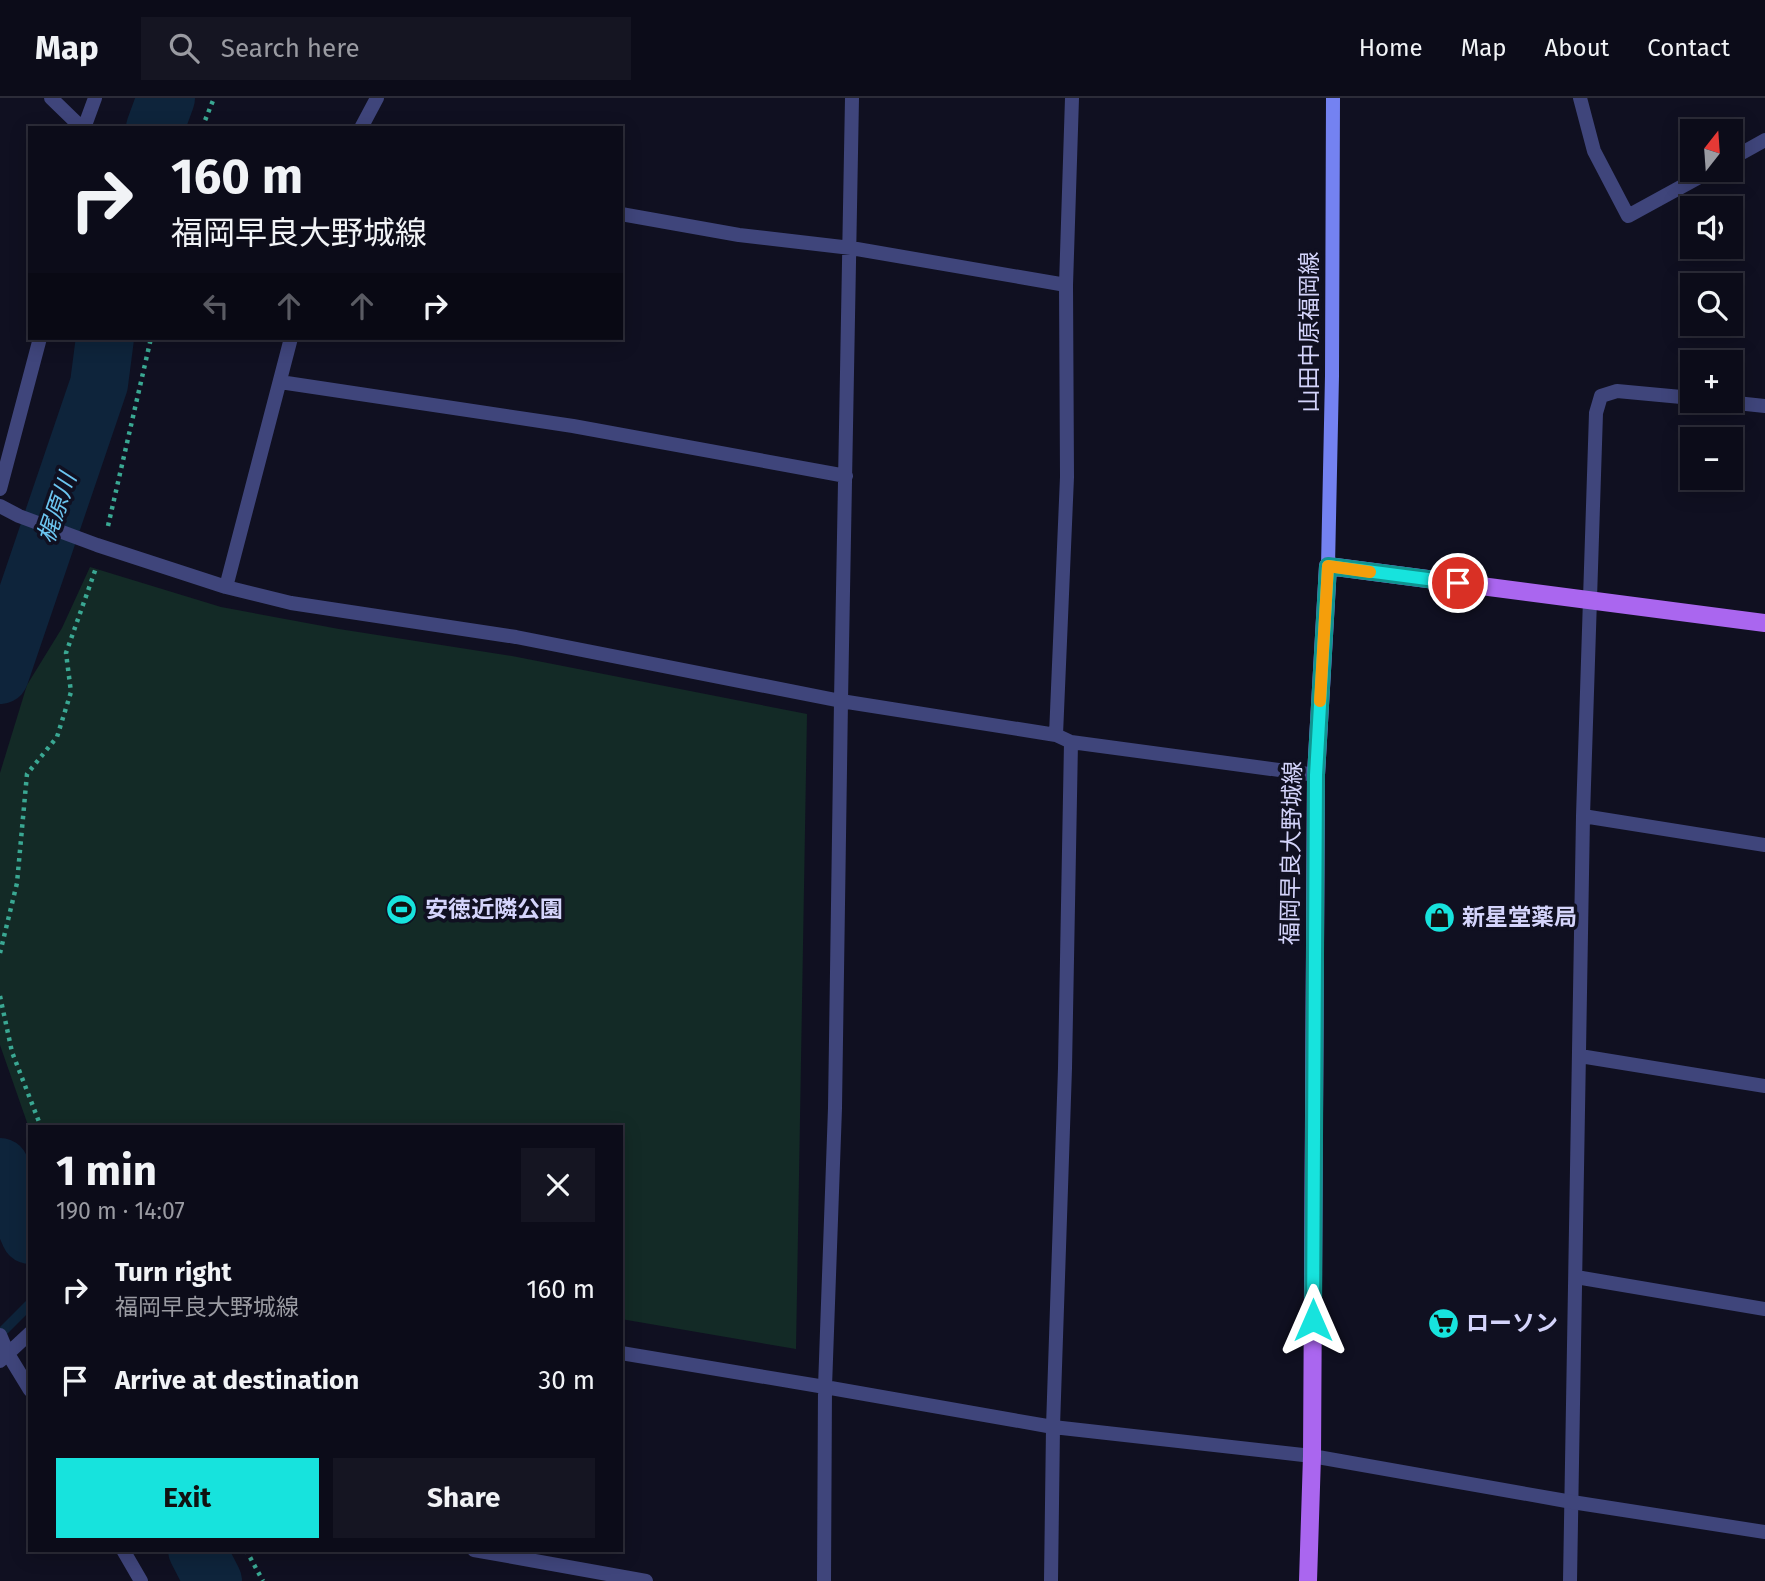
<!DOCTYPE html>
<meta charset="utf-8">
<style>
body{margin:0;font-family:"Fira Sans","Noto Sans JP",sans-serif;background:#151522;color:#f1f3f6;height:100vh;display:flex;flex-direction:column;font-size:26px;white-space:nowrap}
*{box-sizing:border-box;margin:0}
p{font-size:23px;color:#9a9ba2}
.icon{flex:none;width:38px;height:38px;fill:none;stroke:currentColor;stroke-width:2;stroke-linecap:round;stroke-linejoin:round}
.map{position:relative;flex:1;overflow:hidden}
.details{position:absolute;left:28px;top:1027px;width:595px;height:427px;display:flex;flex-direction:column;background:#0c0c19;border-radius:0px;box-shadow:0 4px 18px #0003,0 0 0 2px #2c2c38}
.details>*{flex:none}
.guide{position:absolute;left:28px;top:28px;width:595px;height:214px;border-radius:0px;box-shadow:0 4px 18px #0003,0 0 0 2px #2c2c38;background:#0c0c19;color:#f1f3f6;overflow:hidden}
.needle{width:46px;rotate:17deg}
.buttons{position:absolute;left:1680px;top:21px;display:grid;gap:14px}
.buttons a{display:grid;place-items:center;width:63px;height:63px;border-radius:0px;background:#0c0c19;box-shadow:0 4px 18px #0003,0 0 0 2px #2c2c38;font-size:35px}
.pin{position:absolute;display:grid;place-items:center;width:60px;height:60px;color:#fff;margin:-30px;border:4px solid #fff;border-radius:50%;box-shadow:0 2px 7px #0007}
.me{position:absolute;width:77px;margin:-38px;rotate:0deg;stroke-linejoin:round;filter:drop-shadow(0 0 5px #0008)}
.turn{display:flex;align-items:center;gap:24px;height:147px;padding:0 28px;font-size:32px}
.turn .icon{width:91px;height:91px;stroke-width:2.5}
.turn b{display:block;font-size:49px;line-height:60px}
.lanes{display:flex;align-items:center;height:66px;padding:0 28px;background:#0003;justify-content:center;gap:35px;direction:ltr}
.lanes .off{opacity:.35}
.round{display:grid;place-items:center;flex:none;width:74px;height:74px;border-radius:0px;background:#151522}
.headline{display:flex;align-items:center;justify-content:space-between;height:119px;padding:0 28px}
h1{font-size:42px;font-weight:700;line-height:52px}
.cta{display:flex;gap:14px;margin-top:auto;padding:14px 28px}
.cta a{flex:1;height:80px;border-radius:0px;background:#17e3dd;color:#111;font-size:28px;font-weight:700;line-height:80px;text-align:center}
.cta a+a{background:#151522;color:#f1f3f6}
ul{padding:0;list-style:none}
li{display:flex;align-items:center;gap:21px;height:91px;padding:0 28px}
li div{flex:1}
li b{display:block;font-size:26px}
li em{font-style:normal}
header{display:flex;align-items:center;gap:42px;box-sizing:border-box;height:98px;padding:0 35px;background:#0c0c19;border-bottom:2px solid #2c2c38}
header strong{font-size:33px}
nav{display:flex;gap:38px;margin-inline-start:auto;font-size:24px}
.search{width:490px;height:63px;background:#151522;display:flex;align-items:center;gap:18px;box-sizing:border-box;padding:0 24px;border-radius:0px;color:#9a9ba2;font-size:26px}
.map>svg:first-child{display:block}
.green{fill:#132a26}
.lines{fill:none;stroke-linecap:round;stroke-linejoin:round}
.stream{stroke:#0e243b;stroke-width:10}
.river{stroke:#0e243b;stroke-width:58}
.path{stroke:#3aa893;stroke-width:4.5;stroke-dasharray:3.5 5;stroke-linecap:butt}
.minor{stroke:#3f457b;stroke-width:14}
.tertiary{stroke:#3f457b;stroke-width:14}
.secondary{stroke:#7482f1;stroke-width:14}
.primary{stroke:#aa66ef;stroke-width:18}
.route-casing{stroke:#0f9490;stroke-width:18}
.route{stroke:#17e3dd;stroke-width:12}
.slow{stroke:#f59e0b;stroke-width:12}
.labels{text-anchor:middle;stroke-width:7;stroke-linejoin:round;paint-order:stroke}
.street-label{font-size:23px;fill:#d4d4fb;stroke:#101021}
.poi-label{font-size:23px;font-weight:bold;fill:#d4d4fb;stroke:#101021;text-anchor:start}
.water-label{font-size:24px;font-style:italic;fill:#6cc5f0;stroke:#101021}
</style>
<header>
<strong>Map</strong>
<div class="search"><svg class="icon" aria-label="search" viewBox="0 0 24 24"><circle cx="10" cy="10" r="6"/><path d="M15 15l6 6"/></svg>Search here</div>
<nav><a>Home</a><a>Map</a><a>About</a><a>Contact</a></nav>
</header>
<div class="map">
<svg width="1765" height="1483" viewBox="0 0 1765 1483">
<rect width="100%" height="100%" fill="#101021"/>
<!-- green -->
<path class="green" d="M90,469L221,509L339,531L512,558L807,616L796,1251L621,1221V1029H30V1033L0,947V675L27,587L62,530Z"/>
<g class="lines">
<!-- stream -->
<path class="stream" d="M0,498L25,504
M0,1236L30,1206"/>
<!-- river -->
<path class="river" d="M155,30L166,0
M0,577L99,286L105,240
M0,1069L30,1137
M197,1452L213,1483"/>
<!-- path -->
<path class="path" d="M202,30L214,0
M108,428L151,240
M0,855L17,785L27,676L57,639L71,594L66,555L96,470
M0,898L12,954L41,1029
M246,1452L263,1483"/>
<!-- minor -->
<path class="minor" d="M51,0L82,30
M1580,0L1594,53L1628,118L1712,72
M84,30L95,0
M361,30L377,0
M1731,61L1765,42
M621,116L739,137L851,150L1066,187
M280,284L573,328L846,378
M1718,303L1765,308
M0,391L40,240
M0,408L19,418L97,447L226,489L291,505L516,539L841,603L852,0
M226,489L291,240
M1056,637L1067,379L1066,187L1072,0
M1583,718L1765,747
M1580,958L1765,988
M1576,1179L1765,1211
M0,1237L8,1256L30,1292
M621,1255L825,1289L835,1010L841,603L1056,637L1071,644L1316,677
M0,1263L30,1235
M123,1452L141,1483
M474,1452L646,1483
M824,1483L825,1289L1053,1329L1312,1358
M1051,1483L1053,1329L1065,970L1071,644
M1570,1483L1583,718L1596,315L1601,298L1617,293L1692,300"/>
<!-- tertiary -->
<path class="tertiary" d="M1312,1358L1572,1404L1765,1434"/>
<!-- secondary -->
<path class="secondary" d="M1328,468L1332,278L1333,0"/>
<!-- primary -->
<path class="primary" d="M1308,1483L1312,1358L1316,677L1328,468L1765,525"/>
</g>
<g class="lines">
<defs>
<path id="route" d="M1313,1222L1316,677L1328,468L1458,485"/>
</defs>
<!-- route casing -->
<use href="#route" class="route-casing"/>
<!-- route -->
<use href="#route" class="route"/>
<!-- slow -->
<path class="slow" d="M1320,603L1328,468L1370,474"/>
</g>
<!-- icons -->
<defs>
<symbol id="stadium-disc" viewBox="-11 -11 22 22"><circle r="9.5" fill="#17e3dd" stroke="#101021"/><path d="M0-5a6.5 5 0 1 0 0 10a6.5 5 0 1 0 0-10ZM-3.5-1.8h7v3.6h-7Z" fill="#111"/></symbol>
<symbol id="shop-disc" viewBox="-11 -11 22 22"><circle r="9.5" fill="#17e3dd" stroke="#101021"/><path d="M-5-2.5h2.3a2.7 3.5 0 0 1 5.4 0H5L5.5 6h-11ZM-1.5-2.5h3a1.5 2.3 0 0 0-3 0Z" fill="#111"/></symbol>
<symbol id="supermarket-disc" viewBox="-11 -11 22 22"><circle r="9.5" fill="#17e3dd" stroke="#101021"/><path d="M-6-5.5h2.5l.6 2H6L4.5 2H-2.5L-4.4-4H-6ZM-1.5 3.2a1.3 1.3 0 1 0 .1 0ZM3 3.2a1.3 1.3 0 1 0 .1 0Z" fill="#111"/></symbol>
</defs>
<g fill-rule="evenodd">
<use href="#stadium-disc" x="384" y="794" width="35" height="35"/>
<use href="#shop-disc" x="1422" y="802" width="35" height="35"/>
<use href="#supermarket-disc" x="1426" y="1208" width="35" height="35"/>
</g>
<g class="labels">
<!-- street labels -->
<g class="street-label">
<text transform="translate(1309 234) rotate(-90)" y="8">山田中原福岡線</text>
<text transform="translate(1291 755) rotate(-89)" y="8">福岡早良大野城線</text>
</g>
<!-- poi labels -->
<g class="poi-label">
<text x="425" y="819">安徳近隣公園</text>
<text x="1462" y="827">新星堂薬局</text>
<text x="1466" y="1233">ローソン</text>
</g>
<!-- water labels -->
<g class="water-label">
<text transform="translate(57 410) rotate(-71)" y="8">梶原川</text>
</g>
</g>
</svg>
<div class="buttons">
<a><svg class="needle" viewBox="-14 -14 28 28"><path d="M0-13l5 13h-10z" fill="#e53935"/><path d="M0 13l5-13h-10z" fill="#9a9ba2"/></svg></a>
<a><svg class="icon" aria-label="sound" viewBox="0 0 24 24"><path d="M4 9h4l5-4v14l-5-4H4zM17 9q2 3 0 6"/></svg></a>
<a><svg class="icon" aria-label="search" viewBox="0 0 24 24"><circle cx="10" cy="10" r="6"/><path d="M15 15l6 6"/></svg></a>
<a>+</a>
<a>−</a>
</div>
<div class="pin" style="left:1458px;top:485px;background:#d93025"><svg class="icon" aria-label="arrive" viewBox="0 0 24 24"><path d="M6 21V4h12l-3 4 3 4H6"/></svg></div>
<svg class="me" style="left:1313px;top:1222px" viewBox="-20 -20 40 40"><path d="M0-17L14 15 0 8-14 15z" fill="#17e3dd" stroke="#fff" stroke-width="4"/></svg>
<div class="guide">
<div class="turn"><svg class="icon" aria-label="right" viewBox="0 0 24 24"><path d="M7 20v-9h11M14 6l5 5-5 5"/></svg><div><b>160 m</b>福岡早良大野城線</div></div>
<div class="lanes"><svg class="icon off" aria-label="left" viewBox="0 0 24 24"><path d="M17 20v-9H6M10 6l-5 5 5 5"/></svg><svg class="icon off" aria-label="ahead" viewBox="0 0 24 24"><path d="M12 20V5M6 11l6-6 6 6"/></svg><svg class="icon off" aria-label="ahead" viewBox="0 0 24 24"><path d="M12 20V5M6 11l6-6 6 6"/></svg><svg class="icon" aria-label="right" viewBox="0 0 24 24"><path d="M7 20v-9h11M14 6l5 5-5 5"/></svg></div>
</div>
<section class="details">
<div class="headline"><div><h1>1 min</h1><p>190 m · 14:07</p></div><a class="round"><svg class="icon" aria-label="close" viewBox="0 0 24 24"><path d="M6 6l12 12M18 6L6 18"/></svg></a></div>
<ul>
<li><svg class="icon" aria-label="right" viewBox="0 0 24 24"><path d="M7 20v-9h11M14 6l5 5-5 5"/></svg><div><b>Turn right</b><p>福岡早良大野城線</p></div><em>160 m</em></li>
<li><svg class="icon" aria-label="arrive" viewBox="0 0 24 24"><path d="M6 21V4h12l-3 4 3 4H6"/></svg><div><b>Arrive at destination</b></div><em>30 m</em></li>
</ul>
<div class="cta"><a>Exit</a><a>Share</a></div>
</section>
</div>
